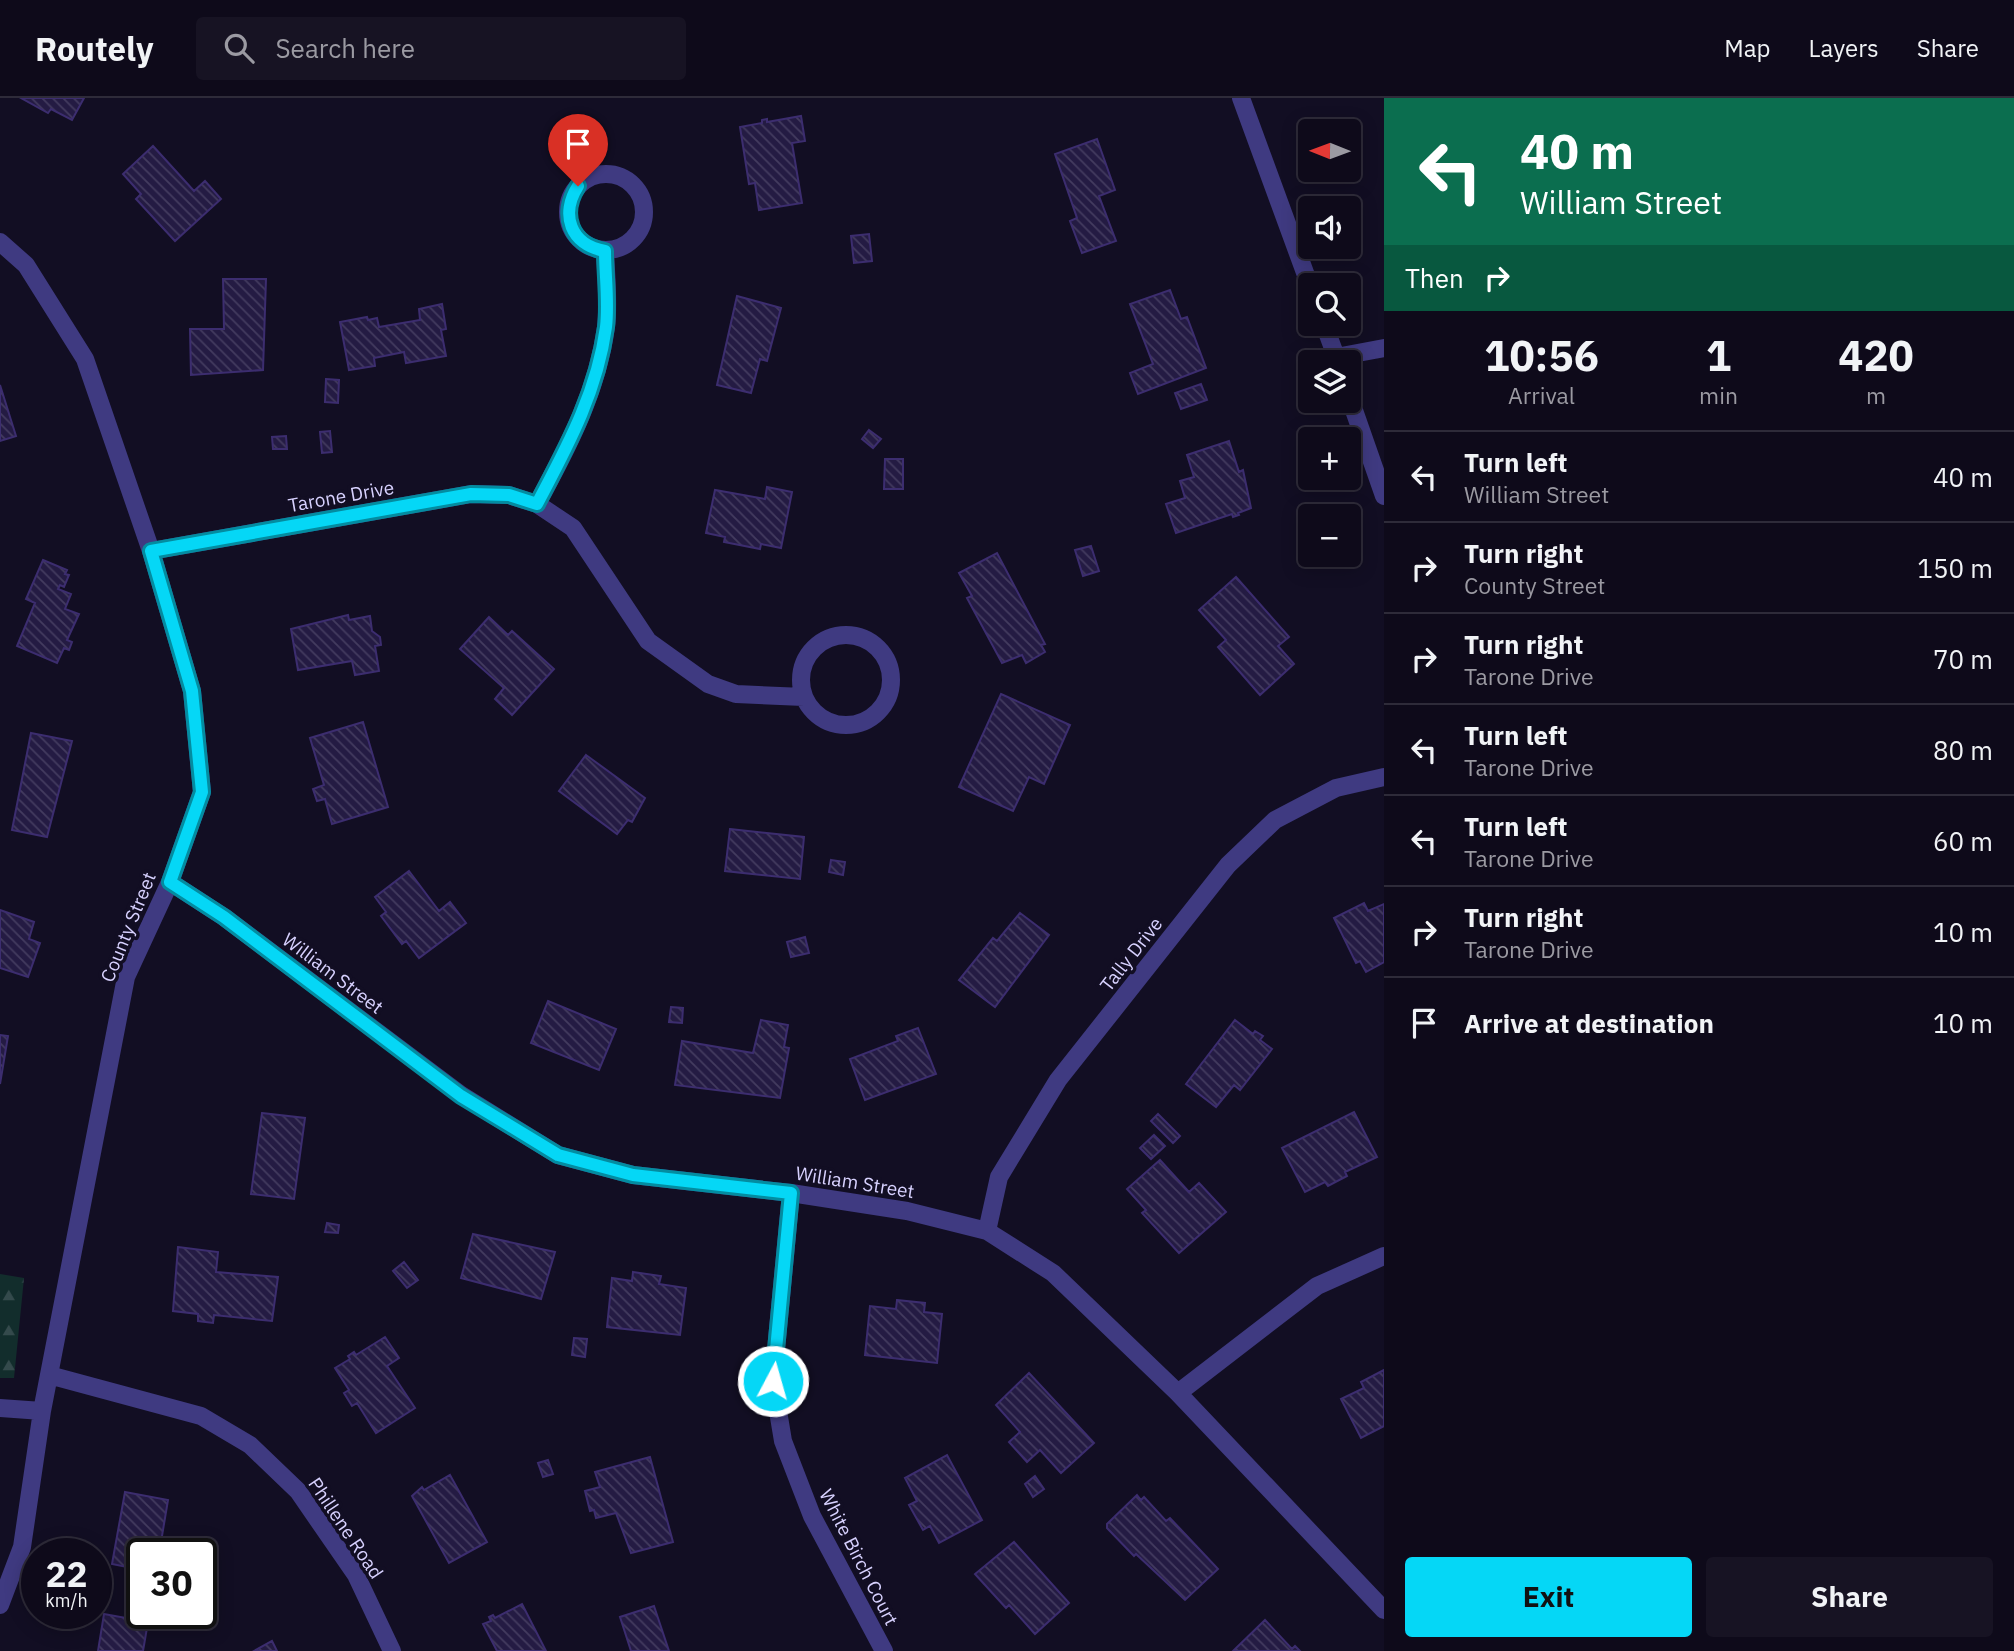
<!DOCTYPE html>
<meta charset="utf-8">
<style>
body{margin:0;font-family:"IBM Plex Sans",sans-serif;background:#171323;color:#f1f3f6;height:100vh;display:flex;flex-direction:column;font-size:26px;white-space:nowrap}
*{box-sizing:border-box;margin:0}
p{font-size:23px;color:#9b9aa2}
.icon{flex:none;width:38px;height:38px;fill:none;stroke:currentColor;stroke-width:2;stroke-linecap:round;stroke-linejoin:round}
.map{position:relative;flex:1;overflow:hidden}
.details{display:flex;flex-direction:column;background:#0e0a1a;width:630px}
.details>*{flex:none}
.top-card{background:#0b6e4f;color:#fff;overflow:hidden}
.needle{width:46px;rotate:271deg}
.fabs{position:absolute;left:1298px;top:21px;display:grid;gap:14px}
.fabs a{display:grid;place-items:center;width:63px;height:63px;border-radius:7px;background:#0e0a1a;box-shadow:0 4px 18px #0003,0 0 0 2px #2e2b39;font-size:35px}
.speed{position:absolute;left:21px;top:1440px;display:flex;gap:14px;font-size:35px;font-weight:700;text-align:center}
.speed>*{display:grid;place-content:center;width:91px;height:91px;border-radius:50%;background:#0e0a1a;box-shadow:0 4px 18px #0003,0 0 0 2px #2e2b39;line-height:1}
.speed small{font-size:18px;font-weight:400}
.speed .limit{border:4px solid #111;border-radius:10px;background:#fff;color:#111}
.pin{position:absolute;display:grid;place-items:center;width:60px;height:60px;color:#fff;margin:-72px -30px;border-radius:50% 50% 50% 0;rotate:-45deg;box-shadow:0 0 7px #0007}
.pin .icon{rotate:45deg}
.me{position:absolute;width:77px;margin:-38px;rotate:6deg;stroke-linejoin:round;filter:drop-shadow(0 0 5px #0008)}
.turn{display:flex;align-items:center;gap:24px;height:147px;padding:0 21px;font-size:32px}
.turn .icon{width:91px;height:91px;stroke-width:2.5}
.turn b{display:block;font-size:49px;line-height:60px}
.then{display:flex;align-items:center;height:66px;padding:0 21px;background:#0003;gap:14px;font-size:26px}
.eta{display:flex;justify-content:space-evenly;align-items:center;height:119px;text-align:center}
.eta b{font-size:42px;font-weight:700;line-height:49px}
.action{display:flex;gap:14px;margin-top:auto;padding:14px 21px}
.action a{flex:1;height:80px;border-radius:7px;background:#05d7f6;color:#111;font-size:28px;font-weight:700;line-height:80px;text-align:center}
.action a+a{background:#171323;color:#f1f3f6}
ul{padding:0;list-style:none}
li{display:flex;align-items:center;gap:21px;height:91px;padding:0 21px;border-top:2px solid #2e2b39}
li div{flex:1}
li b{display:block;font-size:26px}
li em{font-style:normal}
header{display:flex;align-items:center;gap:42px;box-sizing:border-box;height:98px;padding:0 35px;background:#0e0a1a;border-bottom:2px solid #2e2b39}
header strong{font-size:33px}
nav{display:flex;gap:38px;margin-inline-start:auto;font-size:24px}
.search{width:490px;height:63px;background:#171323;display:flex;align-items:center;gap:18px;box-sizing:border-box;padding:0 24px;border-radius:7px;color:#9b9aa2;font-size:26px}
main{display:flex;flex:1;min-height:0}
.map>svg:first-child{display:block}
.forest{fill:url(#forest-firs)}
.building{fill:url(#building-back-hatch);stroke:#3c2d6f;stroke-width:2}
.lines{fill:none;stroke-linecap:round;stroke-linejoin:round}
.minor{stroke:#3f3a81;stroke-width:18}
.route-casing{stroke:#038ca0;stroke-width:18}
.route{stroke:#05d7f6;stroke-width:12}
.labels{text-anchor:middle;stroke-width:7;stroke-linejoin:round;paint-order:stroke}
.street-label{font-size:19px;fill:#d7d1fe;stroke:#120e23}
</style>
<header>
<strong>Routely</strong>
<div class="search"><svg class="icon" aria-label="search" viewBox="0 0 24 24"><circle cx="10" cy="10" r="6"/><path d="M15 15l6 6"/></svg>Search here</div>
<nav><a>Map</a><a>Layers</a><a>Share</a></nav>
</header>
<main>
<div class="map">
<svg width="1384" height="1553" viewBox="0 0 1384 1553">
<defs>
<pattern id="forest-firs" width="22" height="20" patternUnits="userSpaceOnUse" patternTransform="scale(1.75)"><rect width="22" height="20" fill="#122d2c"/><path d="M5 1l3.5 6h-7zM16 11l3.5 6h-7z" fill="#344a4c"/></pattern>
<pattern id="building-back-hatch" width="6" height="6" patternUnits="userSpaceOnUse" patternTransform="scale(1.75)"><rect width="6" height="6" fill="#241b43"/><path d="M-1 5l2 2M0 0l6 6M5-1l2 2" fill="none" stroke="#433b5f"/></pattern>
</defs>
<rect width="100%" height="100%" fill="#120e23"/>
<!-- forest -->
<path class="forest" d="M0,1176L24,1180L14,1280H0Z"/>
<!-- building -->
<path class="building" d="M21,0H84L72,22L51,11L48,15Z
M801,18L805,43L792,45L802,105L759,112L755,85L749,86L740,29L762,25V22L767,21V24Z
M1097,41L1115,92L1099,98L1116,143L1082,155L1070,123L1077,120L1055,56Z
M153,48L194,93L205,83L221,101L175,143L136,101L141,96L123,76Z
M869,136L872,163L854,165L851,138Z
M223,181H266L263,272L191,277L190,231H224Z
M1170,192L1181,221L1187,219L1206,270L1138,296L1130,275L1153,266L1130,206Z
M737,198L781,210L767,263L760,261L751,295L717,287Z
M442,206L446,231L441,232L446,258L406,265L404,254L374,260L375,268L349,272L340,224L367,219L368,222L377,220L379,229L420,222L419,211Z
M326,281L339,282L338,305L325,304Z
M1201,286L1207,302L1181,311L1175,295Z
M0,287L16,338L0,343Z
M869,332L881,341L873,350L862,341Z
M330,333L332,354L322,355L320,334Z
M286,338L287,351H273L272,339Z
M1229,343L1239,374L1243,372L1251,410L1238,415L1239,417L1233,419L1232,416L1176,435L1166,406L1185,400L1180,383L1194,379L1187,357Z
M885,361H903V391H884Z
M767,389L792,394L781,450L761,446L760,451L724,444L725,439L706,435L715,392L765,401Z
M1091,448L1099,473L1083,478L1075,452Z
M997,455L1045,546L1041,547L1045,554L1026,565L1022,557L1002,565L967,500L972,498L959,475Z
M43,462L67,472L65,476L69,477L64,489L60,487L58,491L71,496L65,511L79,516L67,542L72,544L69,552L64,550L57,565L17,548L35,505L26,501Z
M1236,479L1289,539L1278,548L1294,566L1260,597L1218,549L1226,542L1199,512Z
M348,517L349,522L370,518L372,533L380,539L381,547L375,548L379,573L355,577L352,563L298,572L291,531Z
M489,519L508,537L512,533L554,571L512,617L495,601L504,590L460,551Z
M1001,596L1070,627L1044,686L1029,679L1013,713L959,689Z
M363,624L388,709L332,726L325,701L317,703L313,691L324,687L310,640Z
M31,635L72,643L47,739L12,732Z
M586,657L645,700L632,724L628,722L617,736L559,693Z
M730,731L804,739L800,781L725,773Z
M831,762L845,764L843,777L829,774Z
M409,773L439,813L450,804L466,825L419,860L406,843L402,846L381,818L386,814L375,799Z
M1364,805L1368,813L1384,806V864L1366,874L1360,863L1356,865L1334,820Z
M0,812L34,824L29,841L40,845L28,879L0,870Z
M1020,815L1049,837L995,909L959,882L993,840L997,843Z
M805,839L809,855L791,859L787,844Z
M548,903L616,931L599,972L531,945Z
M671,909L683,910L682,925L669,924Z
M761,922L788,927L784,949L789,950L780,1000L675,987L682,943L753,955Z
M1235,922L1253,936L1255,933L1263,938L1260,942L1272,951L1240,992L1234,987L1216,1009L1186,986Z
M918,930L936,976L865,1002L850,961L898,943L896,938Z
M0,937L8,938L0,986Z
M1354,1014L1377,1059L1345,1074L1347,1078L1328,1088L1325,1084L1305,1094L1282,1050Z
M262,1015L305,1020L294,1101L251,1096Z
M1158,1016L1180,1038L1173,1045L1151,1023Z
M1154,1037L1165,1048L1151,1061L1140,1050Z
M1160,1062L1189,1094L1199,1085L1226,1114L1179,1155L1142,1115L1146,1112L1127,1091Z
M327,1125L339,1127L338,1135L325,1134Z
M473,1136L555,1154L541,1201L461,1180Z
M178,1149L218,1154L216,1174L278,1179L272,1223L214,1217L213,1225L198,1223V1216L173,1213Z
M404,1164L418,1182L407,1190L393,1173Z
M633,1174L661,1178L659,1186L686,1190L680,1237L607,1229L612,1180L632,1183Z
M897,1202L925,1205L924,1214L942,1216L937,1265L865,1257L870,1208L896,1211Z
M385,1239L399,1260L387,1268L415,1310L376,1335L357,1305L352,1308L344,1295L349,1292L335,1270L350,1261L348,1258L354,1254L356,1257Z
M574,1240L587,1241L585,1259L572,1257Z
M1384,1272V1328L1361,1340L1341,1301L1364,1290L1361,1284Z
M1029,1275L1094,1345L1061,1375L1040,1352L1027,1364L1009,1344L1020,1334L996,1307Z
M947,1357L982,1422L939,1445L930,1428L923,1432L909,1407L917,1403L905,1380Z
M650,1359L673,1444L631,1455L616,1415L596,1420L594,1412L590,1413L585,1393L600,1389L595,1374Z
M548,1362L553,1376L543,1379L538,1365Z
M450,1377L487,1444L449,1465L412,1398L422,1389L424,1392Z
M1035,1378L1044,1391L1033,1399L1025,1386Z
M125,1394L168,1402L159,1456H142V1472L112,1466Z
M1137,1397L1141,1402L1144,1399L1166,1423L1170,1420L1218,1471L1185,1502L1136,1456L1134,1458L1107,1430V1426Z
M1014,1444L1069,1505L1035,1536L1009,1507L1006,1510L975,1476Z
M522,1506L546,1553H497L483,1526L491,1523L489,1519L493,1517L495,1520Z
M654,1508L669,1553H631L620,1519Z
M104,1516L148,1524L143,1553H98Z
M1265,1522L1292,1551L1295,1548L1300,1553H1233Z
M272,1543L277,1553H254Z"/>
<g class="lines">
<!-- minor -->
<path class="minor" d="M1241,0L1311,191
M568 114a38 38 0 1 1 76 0a38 38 0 1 1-76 0Z
M0,144L26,167L85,261L151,453L192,593L202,694L170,784L126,879L42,1313L22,1449L0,1507
M1324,226L1338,264
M1336,259L1384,250
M1349,298L1384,398
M537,406C568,349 597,294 606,229C609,205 606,177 605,153
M151,453L471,396L509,397L537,406L573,430L648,543L708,586L736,596L804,599
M801 582a45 45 0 1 1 90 0a45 45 0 1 1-90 0Z
M170,784L224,819L461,997L558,1057L633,1077L791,1095L907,1113L987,1133L1053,1175L1178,1295L1384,1512
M791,1095L773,1283L783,1343L812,1418L884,1553
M987,1133L999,1079L1058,982L1228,767L1275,722L1336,690L1384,679
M49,1277L201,1318L250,1347L298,1393L356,1477L392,1553
M1178,1295L1317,1188L1384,1158
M0,1310L42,1313"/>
</g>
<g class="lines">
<defs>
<path id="route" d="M578,88C560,116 570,147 605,153C605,177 609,204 606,229C597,295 567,349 537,406L509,397L471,396L151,453L192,593L202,694L170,784L224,819L461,998L558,1057L633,1077L791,1095L773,1283"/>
</defs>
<!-- route casing -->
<use href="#route" class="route-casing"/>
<!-- route -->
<use href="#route" class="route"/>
</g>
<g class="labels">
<!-- street labels -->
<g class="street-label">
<text transform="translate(341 398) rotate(-10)" y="7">Tarone Drive</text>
<text transform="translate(128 829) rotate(-68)" y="7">County Street</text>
<text transform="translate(1131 856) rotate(-52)" y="7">Tally Drive</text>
<text transform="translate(333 875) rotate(37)" y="7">William Street</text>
<text transform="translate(855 1084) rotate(9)" y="7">William Street</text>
<text transform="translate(346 1430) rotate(56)" y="7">Phillene Road</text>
<text transform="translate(859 1459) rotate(63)" y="7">White Birch Court</text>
</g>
</g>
</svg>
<div class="fabs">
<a><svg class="needle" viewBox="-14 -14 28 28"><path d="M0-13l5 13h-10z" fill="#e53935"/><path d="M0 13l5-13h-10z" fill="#9b9aa2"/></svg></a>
<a><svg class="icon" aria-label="sound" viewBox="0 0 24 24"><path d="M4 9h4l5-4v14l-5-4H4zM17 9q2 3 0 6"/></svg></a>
<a><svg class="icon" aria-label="search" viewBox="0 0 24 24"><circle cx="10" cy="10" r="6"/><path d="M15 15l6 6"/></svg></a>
<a><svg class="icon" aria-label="layers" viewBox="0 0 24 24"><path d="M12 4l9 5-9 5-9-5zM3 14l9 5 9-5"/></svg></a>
<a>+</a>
<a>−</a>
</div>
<div class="speed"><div>22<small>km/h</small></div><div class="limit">30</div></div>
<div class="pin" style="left:578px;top:88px;background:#d93025"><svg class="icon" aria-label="arrive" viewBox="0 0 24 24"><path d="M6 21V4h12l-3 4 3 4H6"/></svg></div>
<svg class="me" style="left:773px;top:1283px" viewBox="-20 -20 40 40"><circle r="17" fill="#05d7f6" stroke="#fff" stroke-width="3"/><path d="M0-11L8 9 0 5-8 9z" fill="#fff"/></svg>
</div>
<section class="details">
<div class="top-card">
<div class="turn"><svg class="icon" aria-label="left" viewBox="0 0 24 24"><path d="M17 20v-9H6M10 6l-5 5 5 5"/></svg><div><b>40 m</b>William Street</div></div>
<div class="then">Then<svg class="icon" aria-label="right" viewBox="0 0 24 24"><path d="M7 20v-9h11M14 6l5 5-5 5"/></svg></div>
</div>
<div class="eta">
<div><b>10:56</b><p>Arrival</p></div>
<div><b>1</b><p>min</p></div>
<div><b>420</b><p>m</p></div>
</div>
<ul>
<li><svg class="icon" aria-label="left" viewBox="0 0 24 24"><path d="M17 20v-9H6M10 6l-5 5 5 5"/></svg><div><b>Turn left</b><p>William Street</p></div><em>40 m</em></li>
<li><svg class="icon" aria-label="right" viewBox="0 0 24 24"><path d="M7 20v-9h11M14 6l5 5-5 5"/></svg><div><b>Turn right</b><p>County Street</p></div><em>150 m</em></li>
<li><svg class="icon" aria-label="right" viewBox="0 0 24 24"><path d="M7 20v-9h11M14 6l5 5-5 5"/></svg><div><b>Turn right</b><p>Tarone Drive</p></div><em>70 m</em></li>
<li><svg class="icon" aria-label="left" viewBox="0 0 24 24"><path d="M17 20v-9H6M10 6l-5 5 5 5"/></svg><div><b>Turn left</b><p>Tarone Drive</p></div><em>80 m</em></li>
<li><svg class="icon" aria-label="left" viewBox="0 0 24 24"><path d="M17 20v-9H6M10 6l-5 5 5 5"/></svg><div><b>Turn left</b><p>Tarone Drive</p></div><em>60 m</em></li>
<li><svg class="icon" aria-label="right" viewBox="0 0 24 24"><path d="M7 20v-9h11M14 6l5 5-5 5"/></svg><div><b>Turn right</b><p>Tarone Drive</p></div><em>10 m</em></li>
<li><svg class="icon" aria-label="arrive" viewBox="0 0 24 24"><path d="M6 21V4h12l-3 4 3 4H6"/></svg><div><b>Arrive at destination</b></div><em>10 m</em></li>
</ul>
<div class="action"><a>Exit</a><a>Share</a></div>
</section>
</main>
